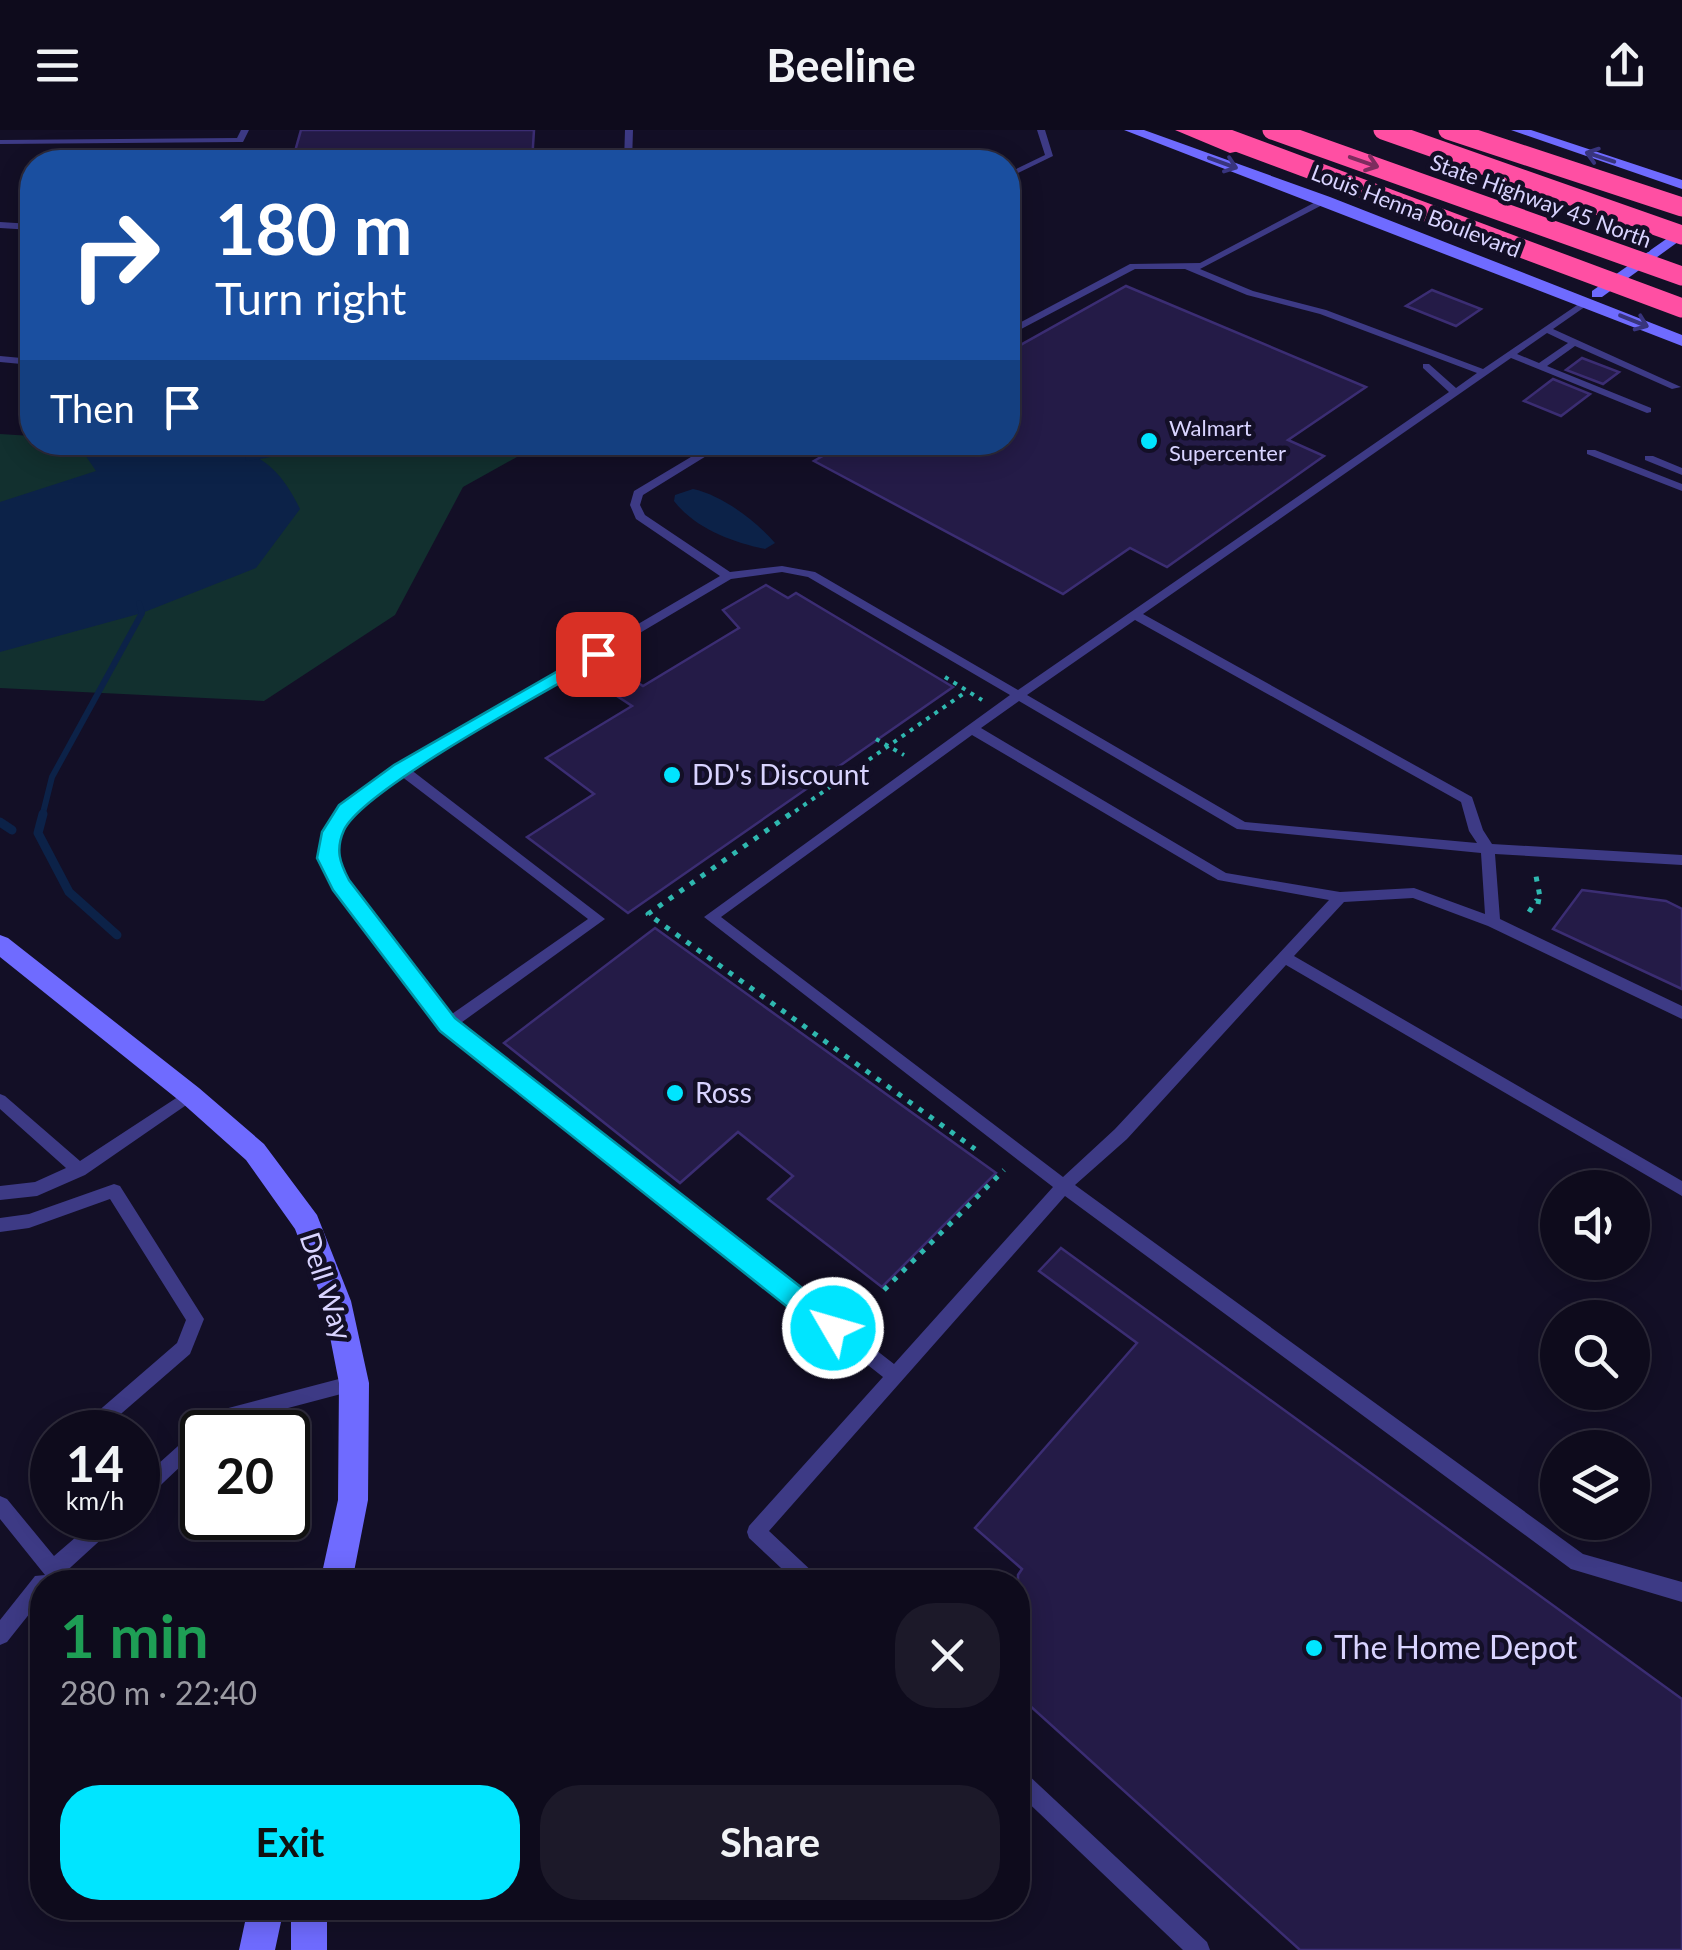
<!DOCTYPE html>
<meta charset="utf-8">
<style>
body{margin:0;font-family:Lato,sans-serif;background:#1c1929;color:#f1f3f6;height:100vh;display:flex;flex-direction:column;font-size:38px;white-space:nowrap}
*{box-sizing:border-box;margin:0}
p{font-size:32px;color:#9b9ba3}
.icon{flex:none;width:55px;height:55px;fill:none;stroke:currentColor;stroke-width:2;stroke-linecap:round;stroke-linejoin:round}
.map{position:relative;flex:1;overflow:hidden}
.side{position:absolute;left:30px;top:1440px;width:1000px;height:350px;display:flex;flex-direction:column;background:#0e0b1c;border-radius:40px;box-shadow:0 5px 25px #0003,0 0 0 2px #2e2b3b}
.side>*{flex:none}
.guide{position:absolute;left:20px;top:20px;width:1000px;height:305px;border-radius:40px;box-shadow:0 5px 25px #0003,0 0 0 2px #2e2b3b;background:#1a4fa0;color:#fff;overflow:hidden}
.fabs{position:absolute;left:1540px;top:1040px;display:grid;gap:20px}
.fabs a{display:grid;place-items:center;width:110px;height:110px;border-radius:50%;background:#0e0b1c;box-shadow:0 5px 25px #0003,0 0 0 2px #2e2b3b;font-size:50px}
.speed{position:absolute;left:30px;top:1280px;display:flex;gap:20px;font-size:50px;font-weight:700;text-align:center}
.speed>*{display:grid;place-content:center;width:130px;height:130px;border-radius:50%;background:#0e0b1c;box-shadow:0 5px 25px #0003,0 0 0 2px #2e2b3b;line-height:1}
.speed small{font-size:25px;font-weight:400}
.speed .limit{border:5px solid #111;border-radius:15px;background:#fff;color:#111}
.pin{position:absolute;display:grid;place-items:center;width:85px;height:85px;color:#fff;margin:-42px;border-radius:20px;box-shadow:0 5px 15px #0006}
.me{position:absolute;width:110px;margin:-55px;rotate:308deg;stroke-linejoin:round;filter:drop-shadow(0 0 8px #0008)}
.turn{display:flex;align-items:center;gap:35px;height:210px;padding:0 30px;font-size:45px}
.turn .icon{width:130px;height:130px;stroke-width:2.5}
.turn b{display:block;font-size:70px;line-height:85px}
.then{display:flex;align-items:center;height:95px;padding:0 30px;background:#0003;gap:20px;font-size:38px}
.round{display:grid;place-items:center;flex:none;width:105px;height:105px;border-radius:40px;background:#1c1929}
.overview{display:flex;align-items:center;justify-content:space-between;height:170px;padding:0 30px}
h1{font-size:60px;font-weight:700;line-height:75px;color:#1e9e55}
.cta{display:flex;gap:20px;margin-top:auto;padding:20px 30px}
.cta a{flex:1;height:115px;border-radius:40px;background:#00e5ff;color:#111;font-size:40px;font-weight:700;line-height:115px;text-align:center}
.cta a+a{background:#1c1929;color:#f1f3f6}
header{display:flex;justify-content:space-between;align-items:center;height:130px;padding:0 30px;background:#0e0b1c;font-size:45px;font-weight:700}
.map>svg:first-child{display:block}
.green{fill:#12302f}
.water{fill:#0c2248}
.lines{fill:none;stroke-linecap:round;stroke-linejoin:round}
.stream-far1{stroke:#0c2248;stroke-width:6}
.stream{stroke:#0c2248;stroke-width:9}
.building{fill:#241b47;stroke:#3b2d73;stroke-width:2.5}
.path-far1{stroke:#2fb8b0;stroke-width:4;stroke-dasharray:4 6;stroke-linecap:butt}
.path{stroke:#2fb8b0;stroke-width:5;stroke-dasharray:5 8;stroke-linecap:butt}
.lane{fill:#3d3a85;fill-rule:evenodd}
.secondary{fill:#6f6bff;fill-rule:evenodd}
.highway{fill:#ff4fa3;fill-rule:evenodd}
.highway-bridge{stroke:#ff4fa3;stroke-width:19}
.oneway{stroke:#38347d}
.oneway2{stroke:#7d2c5e}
.route{fill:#00e5ff;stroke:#0095a6;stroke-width:2.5}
.poi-dot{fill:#00e5ff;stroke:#130f26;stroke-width:4}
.labels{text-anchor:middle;stroke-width:9;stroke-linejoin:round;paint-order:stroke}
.far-street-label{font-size:22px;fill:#d9d4ff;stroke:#130f26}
.far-poi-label{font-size:22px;fill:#d9d4ff;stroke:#130f26;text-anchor:start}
.poi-label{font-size:28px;fill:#d9d4ff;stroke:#130f26;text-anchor:start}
.street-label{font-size:28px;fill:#d9d4ff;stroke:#130f26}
.near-poi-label{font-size:32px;fill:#d9d4ff;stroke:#130f26;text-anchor:start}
</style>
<header><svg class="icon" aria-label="menu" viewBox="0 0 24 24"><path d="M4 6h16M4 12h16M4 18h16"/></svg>Beeline<svg class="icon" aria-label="share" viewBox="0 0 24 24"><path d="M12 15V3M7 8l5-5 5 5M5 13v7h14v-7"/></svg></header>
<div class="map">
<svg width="1682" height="1820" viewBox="0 0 1682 1820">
<rect width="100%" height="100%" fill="#130f26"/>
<!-- green -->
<path class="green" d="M0,304L32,306V312L542,313L463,357L395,485L264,571L0,558Z"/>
<!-- water -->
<path class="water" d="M153,313C223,316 266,307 300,379L256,438L142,483L0,522V372L96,341L77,313Z
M693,359C722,365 756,391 775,413L765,419C732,412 696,399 674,371L675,365Z"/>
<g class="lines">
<!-- stream-far1 -->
<path class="stream-far1" d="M248,328L338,312
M42,687L52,647L142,483L139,473"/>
<!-- stream -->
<path class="stream" d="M43,684L38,703L69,762L117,805
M0,692L12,700"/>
</g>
<!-- building -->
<path class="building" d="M301,0H534L532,32H292Z
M1126,156L1366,257L1288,310L1324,326L1167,437L1130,418L1063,464L814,331L847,312H1008V222Z
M1432,160L1481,179L1456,196L1406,176Z
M1582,228L1619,242L1603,254L1566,240Z
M1553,249L1590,264L1561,286L1524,271Z
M766,455L788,468L796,463L953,557L628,783L527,707L594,664L546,628L632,576L608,560L630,548L643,556L739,498L723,480Z
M1582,760L1666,771L1682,779V859L1553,799Z
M655,798L996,1043L882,1157L768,1069L793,1046L738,1002L680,1053L504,913Z
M1061,1118L1682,1569V1820H1300L1018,1565V1445L1022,1439L975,1398L1137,1213L1039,1141Z"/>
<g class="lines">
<!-- path-far1 -->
<path class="path-far1" d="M945,547L982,570
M876,609L904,625
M787,687L967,561"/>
<!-- path -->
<path class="path" d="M790,684L648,784L975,1019
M1529,782L1536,771L1541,772L1535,741
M884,1160L1004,1040"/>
<!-- lane -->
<path class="lane" d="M241,0H249L243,12H240L0,14V10L237,8Z
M625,0H633L632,32H624Z
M1037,0H1045L1053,26L1008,48V43L1045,25Z
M1325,67L1329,70L1328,72L1200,139L1253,161L1326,180L1483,239L1586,169L1591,172L1589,174L1553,199L1681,257L1672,259L1575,216L1547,236L1651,278V282L1647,283L1511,228L1143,484L1472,667L1483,700L1492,714L1682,725V735L1495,724L1500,789L1682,876V889L1488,796L1413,768L1344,772L1294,826L1682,1051V1066L1286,835L1127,1009L1075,1055L1583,1424L1682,1452V1472L1571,1439L1065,1066L769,1401L816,1445L819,1452H796L749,1408L747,1402L749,1396L883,1247L442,899L335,757L320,728L325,702L341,677L396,636L720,446L636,389L630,375L634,361L716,312H729L643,365L640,375L645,385L730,442L782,436L815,442L1018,560L1449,262L1423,238V234H1429L1456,258L1477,243L1320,184L1247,165L1185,139H1135L1008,206V199L1130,134L1200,133ZM1547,203L1568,213L1539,233L1517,224ZM782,442L808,447L1010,565L704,787L1053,1057L894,1234L458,895L605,789L410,639L731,449ZM1135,490L1461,672L1469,701L1477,713L1245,692L1027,565ZM1019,571L1237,699L1481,723L1485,784L1414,758L1340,762L1226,743L981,598ZM972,605L1218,750L1329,770L1115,999L1063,1047L721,787ZM401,646L588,789L449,886L346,752C342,745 336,737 335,730C326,693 376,664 401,646Z
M0,92L32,94V100L0,98Z
M0,226L32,229V235L0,232Z
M1587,320H1595L1682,354V361L1587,324Z
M1645,326H1653L1682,338V345L1645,330Z
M190,959L195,961L198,965L195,969L85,1045L37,1066L0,1070V1056L35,1052L66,1038L0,979V964L5,966L80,1031Z
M114,1054L120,1056L204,1189L190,1224L100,1302H78L81,1296L177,1213L186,1190L110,1069L29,1098L0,1102V1088L29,1084Z
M354,1245L360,1247L363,1253L360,1259L228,1294L218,1302H202V1316L145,1370L138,1373V1352L217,1281Z
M0,1366L7,1369L54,1426L98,1388H120L118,1394L60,1447L53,1449L49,1448L51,1452H42V1468L7,1512L0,1515V1490L35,1446L45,1445L0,1389Z
M1018,1639L1025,1642L1207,1812L1210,1820H1183L1018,1663Z"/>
<!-- secondary -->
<path class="secondary" d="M1124,0H1144L1330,67L1682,205V216Z
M1511,0H1531L1682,50V59Z
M1682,98V109L1602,167H1592V161Z
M0,805L8,808L199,958L264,1014L317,1085L351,1171L369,1253L368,1370L352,1452H320L338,1370L339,1253L323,1171L295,1099L246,1030L181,972L0,827Z
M248,1778H284L275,1820H239Z
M291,1778H327V1820H291Z"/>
<!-- highway -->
<path class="highway" d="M1175,0H1198L1244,20L1230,23Z"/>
<!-- highway-bridge -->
<path class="highway-bridge" d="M1205,0L1682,178
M1272,0L1682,146
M1383,0L1682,105
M1448,0L1682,77"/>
</g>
<!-- one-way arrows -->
<defs><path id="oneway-shaft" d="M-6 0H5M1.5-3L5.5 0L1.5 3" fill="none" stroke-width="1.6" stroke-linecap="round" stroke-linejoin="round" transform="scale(2.5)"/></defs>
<g class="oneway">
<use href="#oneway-shaft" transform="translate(1600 27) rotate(-162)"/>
<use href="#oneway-shaft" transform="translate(1223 33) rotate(20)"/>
<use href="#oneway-shaft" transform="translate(1634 191) rotate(22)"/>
</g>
<use class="oneway2" href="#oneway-shaft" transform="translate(1364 32) rotate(19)"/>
<!-- route -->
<path class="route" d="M598,518L604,519V528C554,557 364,658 344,700C335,720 340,733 349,750L455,888L842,1189L846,1198L842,1206L833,1209L824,1206L440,901L333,760L317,728L322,702L339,675L394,635Z"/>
<!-- markers -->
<g class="poi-dot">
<circle cx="1149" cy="311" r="10"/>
<circle cx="672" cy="645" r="10"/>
<circle cx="675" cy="963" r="10"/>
<circle cx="1314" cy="1518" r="10"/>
</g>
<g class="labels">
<!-- far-street labels -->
<g class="far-street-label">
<text transform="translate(1541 71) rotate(20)" y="8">State Highway 45 North</text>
<text transform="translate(1416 81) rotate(21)" y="8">Louis Henna Boulevard</text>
</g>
<!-- far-poi labels -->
<g class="far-poi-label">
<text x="1169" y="306">Walmart<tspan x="1169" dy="25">Supercenter</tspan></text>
</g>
<!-- poi labels -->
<g class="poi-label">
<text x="692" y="655">DD's Discount</text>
<text x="695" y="973">Ross</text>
</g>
<!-- street labels -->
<g class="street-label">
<text transform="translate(326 1156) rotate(72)" y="10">Dell Way</text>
</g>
<!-- near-poi labels -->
<g class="near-poi-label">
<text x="1334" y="1529">The Home Depot</text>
</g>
</g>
</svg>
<div class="fabs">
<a><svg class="icon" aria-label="sound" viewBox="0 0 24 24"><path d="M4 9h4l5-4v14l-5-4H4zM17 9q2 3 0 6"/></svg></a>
<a><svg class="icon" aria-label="search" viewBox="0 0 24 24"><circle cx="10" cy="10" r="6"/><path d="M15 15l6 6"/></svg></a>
<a><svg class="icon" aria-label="layers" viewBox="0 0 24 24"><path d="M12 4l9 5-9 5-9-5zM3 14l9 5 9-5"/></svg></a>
</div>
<div class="speed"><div>14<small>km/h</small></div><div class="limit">20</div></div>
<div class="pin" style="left:598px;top:524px;background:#d93025"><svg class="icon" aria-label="arrive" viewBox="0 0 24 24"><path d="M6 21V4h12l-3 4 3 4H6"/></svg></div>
<svg class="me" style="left:833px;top:1198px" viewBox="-20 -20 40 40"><circle r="17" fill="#00e5ff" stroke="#fff" stroke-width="3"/><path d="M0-11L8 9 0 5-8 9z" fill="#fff"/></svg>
<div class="guide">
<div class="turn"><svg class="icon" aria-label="right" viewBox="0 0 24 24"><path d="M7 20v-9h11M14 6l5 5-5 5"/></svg><div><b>180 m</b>Turn right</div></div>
<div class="then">Then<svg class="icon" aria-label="arrive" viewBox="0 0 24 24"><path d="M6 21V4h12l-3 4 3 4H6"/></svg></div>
</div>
<section class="side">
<div class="overview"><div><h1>1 min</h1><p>280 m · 22:40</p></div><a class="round"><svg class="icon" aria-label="close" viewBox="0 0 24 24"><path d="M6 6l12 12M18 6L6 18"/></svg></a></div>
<div class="cta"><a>Exit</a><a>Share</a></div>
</section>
</div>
